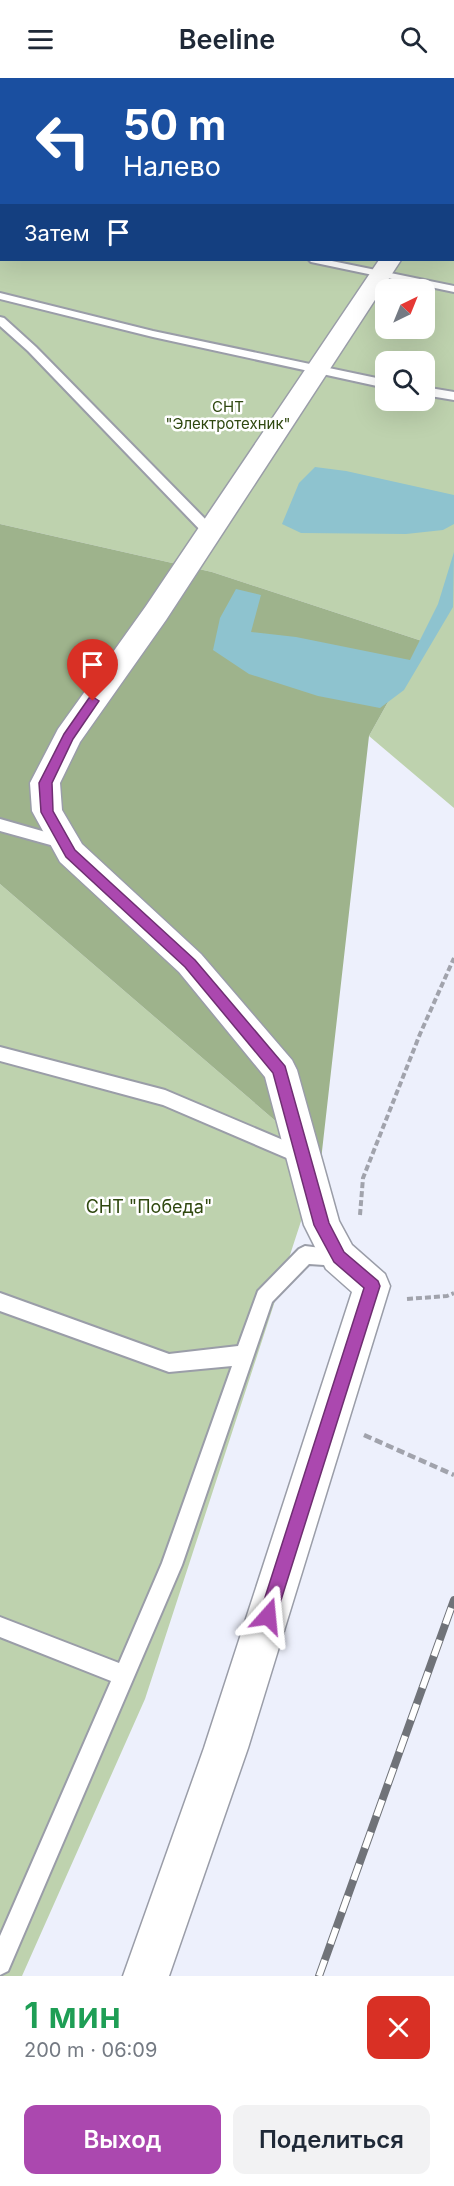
<!DOCTYPE html>
<html lang="ru">
<meta charset="utf-8">
<style>
body{margin:0;font-family:Inter,sans-serif;background:#f2f2f3;color:#1f2937;height:100vh;display:flex;flex-direction:column;font-size:22px;white-space:nowrap}
*{box-sizing:border-box;margin:0}
p{font-size:20px;color:#747a83}
.icon{flex:none;width:33px;height:33px;fill:none;stroke:currentColor;stroke-width:2;stroke-linecap:round;stroke-linejoin:round}
.map{position:relative;height:1898px;overflow:hidden}
.details{display:flex;flex-direction:column;background:#fff;flex:1}
.details>*{flex:none}
.top-card{position:absolute;left:0px;top:0px;width:454px;height:183px;box-shadow:0 6px 24px #0002;background:#1a4fa0;color:#fff;overflow:hidden}
.needle{width:39px;rotate:43deg}
.fabs{position:absolute;left:375px;top:201px;display:grid;gap:12px}
.fabs a{display:grid;place-items:center;width:60px;height:60px;border-radius:12px;background:#fff;box-shadow:0 6px 24px #0002;font-size:30px}
.pin{position:absolute;display:grid;place-items:center;width:51px;height:51px;color:#fff;margin:-62px -26px;border-radius:50% 50% 50% 0;rotate:-45deg;box-shadow:0 0 6px #0007}
.pin .icon{rotate:45deg}
.me{position:absolute;width:66px;margin:-33px;rotate:18deg;stroke-linejoin:round;filter:drop-shadow(0 0 4px #0008)}
.turn{display:flex;align-items:center;gap:21px;height:126px;padding:0 24px;font-size:27px}
.turn .icon{width:78px;height:78px;stroke-width:2.5}
.turn b{display:block;font-size:42px;line-height:51px}
.then{display:flex;align-items:center;height:57px;padding:0 24px;background:#0003;gap:12px;font-size:22px}
.round{display:grid;place-items:center;flex:none;width:63px;height:63px;border-radius:12px;background:#f2f2f3}
.summary{display:flex;align-items:center;justify-content:space-between;height:102px;padding:0 24px}
h1{font-size:36px;font-weight:600;line-height:45px;color:#1e9e55}
.action{display:flex;gap:12px;margin-top:auto;padding:12px 24px}
.action a{flex:1;height:69px;border-radius:12px;background:#ab48af;color:#fff;font-size:24px;font-weight:600;line-height:69px;text-align:center}
.action a+a{background:#f2f2f3;color:#1f2937}
header{display:flex;justify-content:space-between;align-items:center;height:78px;padding:0 24px;background:#fff;font-size:27px;font-weight:600}
.map>svg:first-child{display:block}
.green{fill:#bed2ae;fill-rule:evenodd}
.forest{fill:#9eb38c}
.water{fill:#8ec3cf}
.lines{fill:none;stroke-linecap:round;stroke-linejoin:round}
.lane-casing{stroke:#9a9da8;stroke-width:4}
.street-casing{stroke:#9a9da8;stroke-width:3}
.path-far1{stroke:#a1a3ac;stroke-width:4;stroke-dasharray:6 3;stroke-linecap:butt}
.path{stroke:#a1a3ac;stroke-width:4.5;stroke-dasharray:8 4;stroke-linecap:butt}
.lane{fill:#fff;fill-rule:evenodd}
.street{fill:#fff;fill-rule:evenodd}
.rail-casing{stroke:#707379;stroke-width:8}
.rail{stroke:#fff;stroke-width:6;stroke-dasharray:17;stroke-linecap:butt}
.route{fill:#ab48af;stroke:#6f2f72;stroke-width:1.5}
.labels{text-anchor:middle;stroke-width:5;stroke-linejoin:round;paint-order:stroke}
.far-park-label{font-size:15px;fill:#2f480f;stroke:#fff}
.park-label{font-size:18px;fill:#2f480f;stroke:#fff}
</style>
<header><svg class="icon" aria-label="menu" viewBox="0 0 24 24"><path d="M4 6h16M4 12h16M4 18h16"/></svg>Beeline<svg class="icon" aria-label="search" viewBox="0 0 24 24"><circle cx="10" cy="10" r="6"/><path d="M15 15l6 6"/></svg></header>
<div class="map">
<svg width="454" height="1898" viewBox="0 0 454 1898">
<rect width="100%" height="100%" fill="#edf0fc"/>
<!-- green -->
<path class="green" d="M0,0H454V730L369,658L422,563L212,494L0,446ZM2,2H453V182H2ZM386,212H424V250H386ZM386,284H424V322H386Z
M0,806L321,1082L145,1621L22,1898H0Z"/>
<!-- forest -->
<path class="forest" d="M0,446L212,494L422,563L369,658L321,1082L0,806Z"/>
<!-- water -->
<path class="water" d="M315,389L346,393L454,417V446L443,452L406,456L301,455L282,446L299,405Z
M454,474L453,529L404,612L380,630L318,618L249,596L213,572L220,540L236,511L261,517L251,554L296,559L410,582L438,526Z"/>
<g class="lines">
<defs>
<path id="lane" d="M0,0H12L14,2L2,3Z
M347,0H361L363,2H348Z
M453,21H454V27H453Z
M0,97H2V103H0Z
M453,102H454V108H453Z
M309,182H327L454,208V214L311,184Z
M0,215L153,253L386,302V310L153,259L0,221Z
M0,239L4,240L36,269L215,451L216,454L215,457H205L28,273L0,248Z
M424,309L454,314V322L424,317Z
M0,741L70,761L73,765L70,769L65,771L0,753Z
M0,969L165,1012L309,1073L312,1079L309,1085L303,1087L163,1027L0,983Z
M305,1168L345,1173L348,1179L345,1185L339,1188L309,1186L272,1224L182,1487L8,1893L0,1897V1858L111,1603L0,1559V1539L119,1585L162,1485L232,1288L169,1294L0,1233V1215L169,1276L238,1268L258,1213L299,1171Z"/>
<path id="street" d="M379,182H401L166,542L80,664L60,705L62,732L82,766L201,876L292,982L297,992L339,1143L352,1167L385,1196L390,1208L248,1670L169,1898H123L204,1670L352,1214L326,1191L304,1147L265,999L179,894L60,784L32,733L30,705L58,651L146,528Z"/>
</defs>
<!-- lane casing -->
<use href="#lane" class="lane-casing"/>
<!-- street casing -->
<use href="#street" class="street-casing"/>
<!-- path-far1 -->
<path class="path-far1" d="M360,1137L363,1100L420,956L454,880
M407,1221L447,1218L454,1215"/>
<!-- path -->
<path class="path" d="M364,1357L454,1397"/>
<!-- lane -->
<use href="#lane" class="lane"/>
<!-- street -->
<use href="#street" class="street"/>
<defs>
<path id="rail" d="M319,1898L454,1522"/>
</defs>
<!-- rail casing -->
<use href="#rail" class="rail-casing"/>
<!-- rail -->
<use href="#rail" class="rail"/>
</g>
<!-- route -->
<path class="route" d="M93,619L99,623L73,661L52,705L53,733L75,772L195,882L285,988L329,1145L344,1174L378,1203L380,1208L276,1538L274,1544L268,1547L262,1544L259,1538L364,1210L334,1184L314,1147L273,995L185,889L66,779L41,734L39,705L64,656L89,620Z"/>
<g class="labels">
<!-- far-park labels -->
<g class="far-park-label">
<text x="228" y="334">СНТ<tspan x="228" dy="17">"Электротехник"</tspan></text>
</g>
<!-- park labels -->
<g class="park-label">
<text x="149" y="1135">СНТ "Победа"</text>
</g>
</g>
</svg>
<div class="fabs">
<a><svg class="needle" viewBox="-14 -14 28 28"><path d="M0-13l5 13h-10z" fill="#e53935"/><path d="M0 13l5-13h-10z" fill="#747a83"/></svg></a>
<a><svg class="icon" aria-label="search" viewBox="0 0 24 24"><circle cx="10" cy="10" r="6"/><path d="M15 15l6 6"/></svg></a>
</div>
<div class="pin" style="left:93px;top:623px;background:#d93025"><svg class="icon" aria-label="arrive" viewBox="0 0 24 24"><path d="M6 21V4h12l-3 4 3 4H6"/></svg></div>
<svg class="me" style="left:268px;top:1538px" viewBox="-20 -20 40 40"><path d="M0-17L14 15 0 8-14 15z" fill="#ab48af" stroke="#fff" stroke-width="4"/></svg>
<div class="top-card">
<div class="turn"><svg class="icon" aria-label="left" viewBox="0 0 24 24"><path d="M17 20v-9H6M10 6l-5 5 5 5"/></svg><div><b>50 m</b>Налево</div></div>
<div class="then">Затем<svg class="icon" aria-label="arrive" viewBox="0 0 24 24"><path d="M6 21V4h12l-3 4 3 4H6"/></svg></div>
</div>
</div>
<section class="details">
<div class="summary"><div><h1>1 мин</h1><p>200 m · 06:09</p></div><a class="round" style="background:#d93025;color:#fff"><svg class="icon" aria-label="close" viewBox="0 0 24 24"><path d="M6 6l12 12M18 6L6 18"/></svg></a></div>
<div class="action"><a>Выход</a><a>Поделиться</a></div>
</section>
